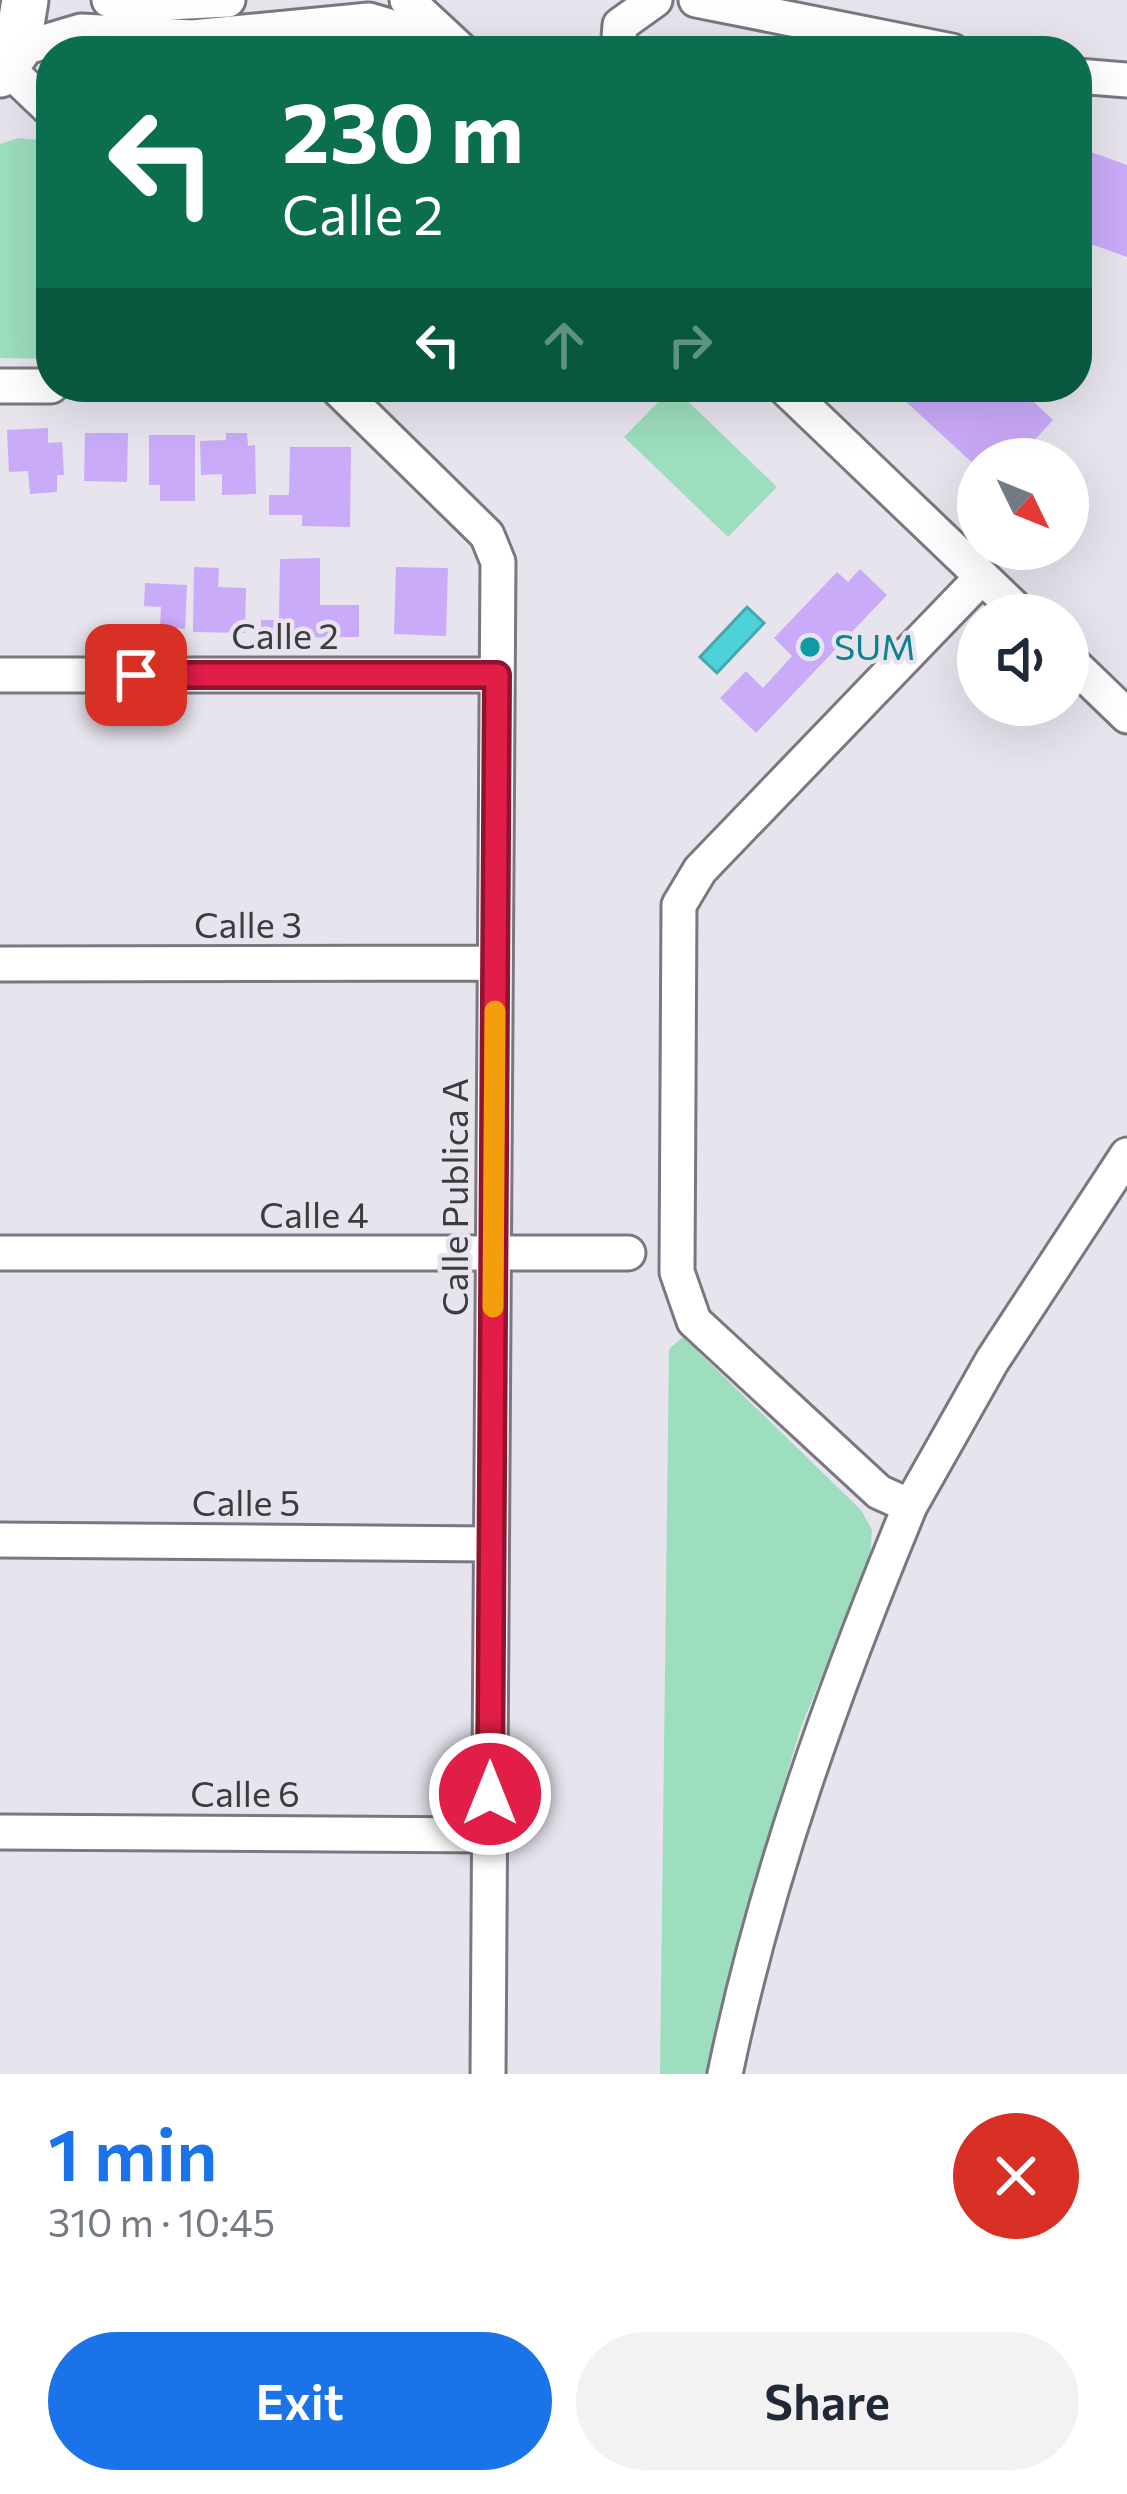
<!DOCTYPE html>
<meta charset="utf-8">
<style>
body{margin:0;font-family:Commissioner,sans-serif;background:#f2f2f3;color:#1f2937;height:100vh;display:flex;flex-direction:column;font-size:45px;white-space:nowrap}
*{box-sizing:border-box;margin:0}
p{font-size:39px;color:#747a83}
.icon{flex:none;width:66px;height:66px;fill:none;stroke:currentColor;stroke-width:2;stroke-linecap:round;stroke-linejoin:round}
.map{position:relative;height:2074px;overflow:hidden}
.panel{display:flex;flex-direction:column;background:#fff;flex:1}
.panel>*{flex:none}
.guide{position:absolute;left:36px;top:36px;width:1056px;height:366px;border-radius:48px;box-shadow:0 12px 48px #0002;background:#0b6e4f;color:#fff;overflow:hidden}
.needle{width:78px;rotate:133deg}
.buttons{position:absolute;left:957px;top:438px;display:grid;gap:24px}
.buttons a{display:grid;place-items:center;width:132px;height:132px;border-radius:50%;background:#fff;box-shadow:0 12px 48px #0002;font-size:60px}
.pin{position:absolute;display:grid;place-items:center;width:102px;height:102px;color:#fff;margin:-51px;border-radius:24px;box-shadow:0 6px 18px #0006}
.me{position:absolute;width:132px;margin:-66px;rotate:0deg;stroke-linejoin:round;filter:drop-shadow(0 0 9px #0008)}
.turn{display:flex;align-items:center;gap:42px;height:252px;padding:0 48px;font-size:54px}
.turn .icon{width:156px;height:156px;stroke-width:2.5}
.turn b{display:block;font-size:84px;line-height:102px}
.lanes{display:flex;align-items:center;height:114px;padding:0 48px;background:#0003;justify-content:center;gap:60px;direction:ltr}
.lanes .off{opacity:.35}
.round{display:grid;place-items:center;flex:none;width:126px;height:126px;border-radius:63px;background:#f2f2f3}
.overview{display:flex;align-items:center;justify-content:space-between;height:204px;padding:0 48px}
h1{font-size:72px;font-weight:600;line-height:90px;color:#1a73e8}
.primary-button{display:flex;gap:24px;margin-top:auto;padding:24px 48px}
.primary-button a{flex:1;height:138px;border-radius:72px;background:#1a73e8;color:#fff;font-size:48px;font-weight:600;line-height:138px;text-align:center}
.primary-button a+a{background:#f2f2f3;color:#1f2937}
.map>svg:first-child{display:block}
.green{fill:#9cdebd}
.water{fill:#4ed2da;stroke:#49a5ac;stroke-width:3}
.building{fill:#caabf9}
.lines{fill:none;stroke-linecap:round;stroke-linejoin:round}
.minor-casing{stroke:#7a7780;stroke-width:39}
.secondary-casing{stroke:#7a7780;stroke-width:51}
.minor{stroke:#fff;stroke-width:33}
.secondary{stroke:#fff;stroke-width:45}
.route-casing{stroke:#92132f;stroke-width:30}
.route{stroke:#e11d48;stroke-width:21}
.slow{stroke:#f59e0b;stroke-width:21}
.culture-dot{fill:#0f9aa8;stroke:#e7e4ee;stroke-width:4.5}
.labels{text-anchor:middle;stroke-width:9;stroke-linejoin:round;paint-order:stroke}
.street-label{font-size:36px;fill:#3c3b3f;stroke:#e7e4ee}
.culture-label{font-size:36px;fill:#0d838f;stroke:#e7e4ee;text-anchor:start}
</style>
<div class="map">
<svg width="1127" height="2074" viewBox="0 0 1127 2074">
<rect width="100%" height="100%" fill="#e7e4ee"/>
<!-- green -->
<path class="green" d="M19,138L38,140L51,152V359L0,358V144Z
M673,387L777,487L728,537L624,437Z
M683,1337L861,1510L872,1530L870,1558L801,1727L739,1933L710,2074H660L669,1349Z"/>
<!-- water -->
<path class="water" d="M747,607L764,623L717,673L700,657Z"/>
<!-- building -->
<path class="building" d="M1077,147L1127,165V257L1077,239Z
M890,387H1018L1053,420L1017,459H978V468Z
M48,428V443L62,442L64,475H57V492L30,494L28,471L9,472L7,430Z
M85,433H128L127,482L84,481Z
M226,433H247L248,446L255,445L256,494L222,495V474L201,475L200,441L226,440Z
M149,435H195V501H160V485H149Z
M290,447H351L350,527L302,526V515H269V495H289Z
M320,558V605H359V637L261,638V620H279L280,559Z
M194,567L219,568L218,587L246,588L245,633L193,632Z
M396,567L448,568L446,636L394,634Z
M860,569L887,595L756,733L720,698L746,671L763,688L792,656L774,638L837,572L848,582Z
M145,583L187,585L185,629L160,627L161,607L144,606Z"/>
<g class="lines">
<defs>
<path id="minor" d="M109,0L147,4L228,0
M407,0L462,51
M696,0L952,51
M17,50L81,31L192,37L369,20L386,25L418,51
M618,51L620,25L655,0
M7,68L51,110
M1077,76L1127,80
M0,386H51
M336,387L487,535L498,562L488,2074
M784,387L1022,615
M1068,659L1127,716
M0,675H497
M0,964L495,963
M0,1253H628
M910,1506L992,1361L1127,1155
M0,1540L491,1544
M0,1832L490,1835
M725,2074C766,1877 833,1692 910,1506L879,1492L694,1321L677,1272L679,905L700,870L982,577"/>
<path id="secondary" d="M0,74L17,50L25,0"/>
</defs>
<!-- minor casing -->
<use href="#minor" class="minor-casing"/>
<!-- secondary casing -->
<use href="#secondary" class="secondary-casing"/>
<!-- minor -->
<use href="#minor" class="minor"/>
<!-- secondary -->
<use href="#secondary" class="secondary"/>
</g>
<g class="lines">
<defs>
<path id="route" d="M136,675H497L490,1794"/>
</defs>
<!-- route casing -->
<use href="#route" class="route-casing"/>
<!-- route -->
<use href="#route" class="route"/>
<!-- slow -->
<path class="slow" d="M493,1307L495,1011"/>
</g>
<!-- markers -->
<circle class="culture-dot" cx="810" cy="647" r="12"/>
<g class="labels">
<!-- street labels -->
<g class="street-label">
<text x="285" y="649">Calle 2</text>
<text x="248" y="938">Calle 3</text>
<text transform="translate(455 1197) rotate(-90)" y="13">Calle Publica A</text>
<text x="314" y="1228">Calle 4</text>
<text x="246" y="1516">Calle 5</text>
<text x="245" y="1807">Calle 6</text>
</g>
<!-- culture labels -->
<g class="culture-label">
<text x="834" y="660">SUM</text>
</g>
</g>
</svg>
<div class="buttons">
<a><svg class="needle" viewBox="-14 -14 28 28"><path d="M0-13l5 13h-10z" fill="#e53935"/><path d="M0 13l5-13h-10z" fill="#747a83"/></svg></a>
<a><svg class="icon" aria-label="sound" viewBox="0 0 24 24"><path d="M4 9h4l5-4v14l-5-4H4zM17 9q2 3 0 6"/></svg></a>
</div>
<div class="pin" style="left:136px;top:675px;background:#d93025"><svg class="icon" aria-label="arrive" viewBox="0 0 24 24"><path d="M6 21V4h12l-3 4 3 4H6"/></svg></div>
<svg class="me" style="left:490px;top:1794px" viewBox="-20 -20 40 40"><circle r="17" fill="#e11d48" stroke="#fff" stroke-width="3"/><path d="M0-11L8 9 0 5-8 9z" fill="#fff"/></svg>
<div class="guide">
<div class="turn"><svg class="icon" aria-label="left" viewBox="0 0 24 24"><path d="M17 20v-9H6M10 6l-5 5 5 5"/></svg><div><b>230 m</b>Calle 2</div></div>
<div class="lanes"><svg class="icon" aria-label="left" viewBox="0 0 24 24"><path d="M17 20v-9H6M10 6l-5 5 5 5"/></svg><svg class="icon off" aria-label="ahead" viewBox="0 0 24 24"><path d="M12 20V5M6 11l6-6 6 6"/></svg><svg class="icon off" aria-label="right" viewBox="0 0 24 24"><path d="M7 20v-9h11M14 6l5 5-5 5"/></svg></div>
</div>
</div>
<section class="panel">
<div class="overview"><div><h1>1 min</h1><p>310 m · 10:45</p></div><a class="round" style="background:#d93025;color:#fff"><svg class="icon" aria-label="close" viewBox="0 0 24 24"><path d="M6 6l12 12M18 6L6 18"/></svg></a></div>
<div class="primary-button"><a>Exit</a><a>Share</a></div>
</section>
